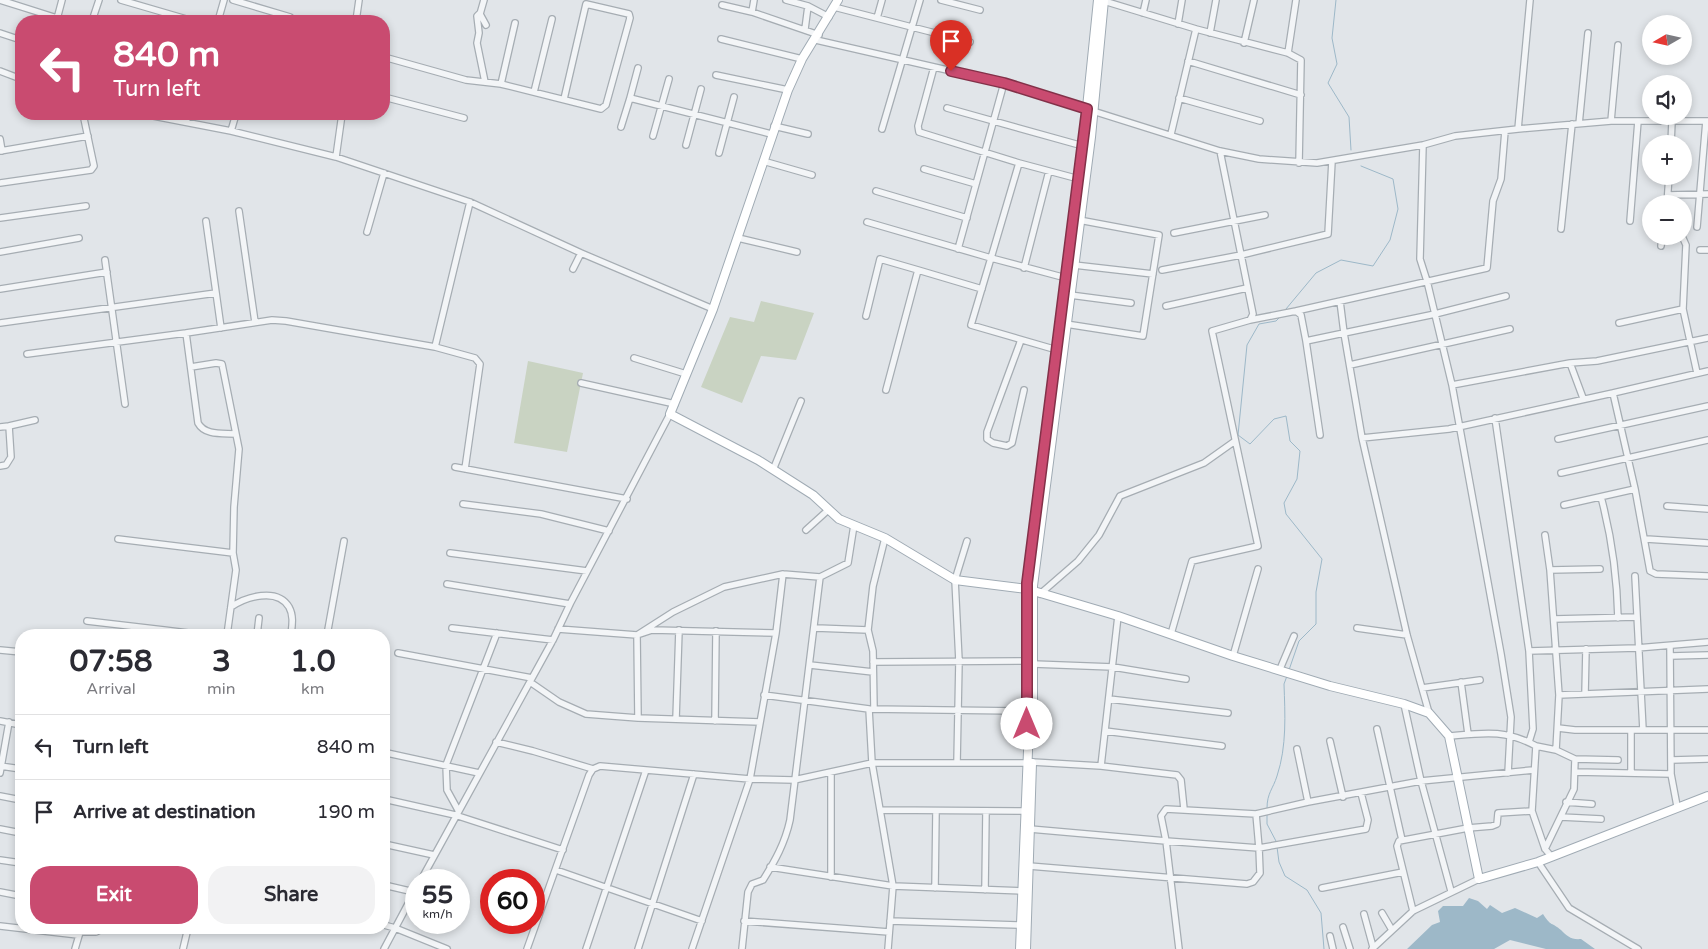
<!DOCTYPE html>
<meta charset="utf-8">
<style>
body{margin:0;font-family:"Varela Round",sans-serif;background:#f2f2f3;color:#2b2b33;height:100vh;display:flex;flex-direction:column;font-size:19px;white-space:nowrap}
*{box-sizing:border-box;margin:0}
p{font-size:16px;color:#7c7c81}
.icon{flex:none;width:28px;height:28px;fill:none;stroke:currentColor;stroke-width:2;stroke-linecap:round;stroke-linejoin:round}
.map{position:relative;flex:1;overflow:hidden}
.drawer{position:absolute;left:15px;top:629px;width:375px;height:305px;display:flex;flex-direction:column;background:#fff;border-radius:20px;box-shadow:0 2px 8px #0003}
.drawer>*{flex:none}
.guide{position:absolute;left:15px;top:15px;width:375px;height:105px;border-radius:20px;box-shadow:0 2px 8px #0003;background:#c94b70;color:#fff;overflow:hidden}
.needle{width:32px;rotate:261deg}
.buttons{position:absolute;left:1642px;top:15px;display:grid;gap:10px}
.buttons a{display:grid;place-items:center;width:50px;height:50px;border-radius:50%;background:#fff;box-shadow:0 2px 8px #0003;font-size:25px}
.speed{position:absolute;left:405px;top:869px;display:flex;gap:10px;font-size:25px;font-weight:700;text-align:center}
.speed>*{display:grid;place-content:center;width:65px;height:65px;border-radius:50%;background:#fff;box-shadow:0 2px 8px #0003;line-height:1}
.speed small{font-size:12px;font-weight:400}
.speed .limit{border:8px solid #d22;background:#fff;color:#111}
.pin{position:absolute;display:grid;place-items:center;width:42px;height:42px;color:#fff;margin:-51px -21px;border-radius:50% 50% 50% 0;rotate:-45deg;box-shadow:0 0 5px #0007}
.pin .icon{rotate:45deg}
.me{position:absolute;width:55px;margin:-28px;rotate:0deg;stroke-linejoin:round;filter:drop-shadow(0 0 4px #0008)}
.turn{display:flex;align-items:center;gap:18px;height:105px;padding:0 15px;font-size:22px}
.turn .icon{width:65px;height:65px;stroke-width:2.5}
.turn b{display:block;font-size:35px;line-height:42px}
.eta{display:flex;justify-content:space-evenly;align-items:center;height:85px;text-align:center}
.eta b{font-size:30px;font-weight:700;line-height:35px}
.primary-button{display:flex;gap:10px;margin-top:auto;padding:10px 15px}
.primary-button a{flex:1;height:58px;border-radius:20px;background:#c94b70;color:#fff;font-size:20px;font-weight:700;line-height:58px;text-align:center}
.primary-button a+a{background:#f2f2f3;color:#2b2b33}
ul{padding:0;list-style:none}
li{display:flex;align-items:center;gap:15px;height:65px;padding:0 15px;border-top:1px solid #e1e1e2}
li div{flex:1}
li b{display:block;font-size:19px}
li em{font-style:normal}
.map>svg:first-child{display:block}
.green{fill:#c9d3c2}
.water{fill:#9db8c8}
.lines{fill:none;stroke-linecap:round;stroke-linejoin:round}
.stream{stroke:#9db8c8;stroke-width:1}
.minor-casing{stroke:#a6adb3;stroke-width:8}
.major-casing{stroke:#a0abb4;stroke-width:10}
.minor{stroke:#f3f5f7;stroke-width:5.5}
.major{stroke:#fff;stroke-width:8}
.route-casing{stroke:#833149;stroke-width:12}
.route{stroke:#c94b70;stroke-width:9}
</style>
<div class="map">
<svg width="1708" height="949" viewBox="0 0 1708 949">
<rect width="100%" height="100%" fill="#e1e5e9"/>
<!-- green -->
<path class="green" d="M761,301L814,313L796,360L761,356L742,403L701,387L730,317L754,322Z
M528,361L583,373L567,452L514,443Z"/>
<!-- water -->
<path class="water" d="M1469,898L1478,901L1487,909L1490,905L1502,913L1515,908L1537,918L1543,914C1551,927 1552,922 1561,930C1567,936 1571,940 1581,939L1595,949H1546L1510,940L1494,949H1407L1432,925L1440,922L1438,911L1443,906H1463Z"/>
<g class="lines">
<!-- stream -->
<path class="stream" d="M1336,0L1332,38L1337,64L1328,83L1349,117L1351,150
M1286,309L1316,273L1341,260L1373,266L1390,240L1398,209L1393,179L1361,166
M1280,317L1276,321L1259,324L1247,345L1238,435L1250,444L1274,419L1286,416L1290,441L1300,451L1297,479L1284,503L1286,514L1322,559L1316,592V624L1299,641L1289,670
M1267,808C1267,793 1273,789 1277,776C1287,746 1285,714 1284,684L1287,676
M1267,815V824L1277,843
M1277,847L1279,862L1285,876L1307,890L1321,913L1324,949"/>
<defs>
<path id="minor" d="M0,0L57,18
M121,0L193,21
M233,0L290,17
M484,0L480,14L486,25
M754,0L752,12L819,35
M786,0L808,6L829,17
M941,0L980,10
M1104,1L1196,29
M722,5L752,12
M834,7L970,42
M480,13L477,16L479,33L477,43L485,82
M1143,13L1146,0
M877,18L882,0
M57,19L62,0
M92,21L99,0
M218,21L224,0
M356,21L359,0
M1178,24L1182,0
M805,29L808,6
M0,33L21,40
M1210,33L1216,0
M721,39L802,59
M816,40L1004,83L1220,151L1259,159L1317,163L1423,145L1455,136L1518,129L1611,121H1708
M1244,43L1254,0
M1288,53L1296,0
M384,57L466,80L501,84L601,109L606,105L630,18L629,14L586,4L564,99
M1188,61L1301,95
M0,71L21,79
M716,75L788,90
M501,84L515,23
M534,92L552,19
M384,97L464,118
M630,98L638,68
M1179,98L1260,121
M947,108L1083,146
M143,114L231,131L336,157L470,202L581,253L713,309
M265,114L274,116
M1611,121L1618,45
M186,122L189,114
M1579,124L1588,33
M774,126L808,134
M621,127L630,98L771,134
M882,129L920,0
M1518,129L1530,0
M231,131L236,114
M1171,134L1196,29L1288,53L1301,60L1299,163
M653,136L669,79
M0,139L2,151
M1671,144L1672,121
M686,145L701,89
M1423,145L1420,259L1427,281L1452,385L1501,654L1511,717L1508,773
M0,151L88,136
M719,153L734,97
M336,157L342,114
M763,161L812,175
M1019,163L1079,179
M924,169L976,184
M0,183L91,170L94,166L83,114
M876,191L967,218
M1668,195L1708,194
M1667,204L1669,176
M239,211L255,322
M0,218L86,206
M206,221L221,328
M1630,221L1638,121
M867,222L991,258L1019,163L919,132L918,126L934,67
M1697,227L1706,121
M1561,229L1572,124
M367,232L384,173
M1174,233L1265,215
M1682,236L1686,245L1683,309L1697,373
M738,238L797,252
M1661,246L1662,236
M958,249L1004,83
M1700,250H1708
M0,252L79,238
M105,260L125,404
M1074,265L1153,274
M1024,268L1049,171
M573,269L581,253
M1162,270L1241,255L1328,234L1332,161
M0,289L107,272
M1070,295L1131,303
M1166,306L1247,288
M1296,311L1487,268L1493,201L1501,179L1505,131
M866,316L880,259L918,270
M1250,320L1296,311L1301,315L1306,341L1344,333L1340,301
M0,323L216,293
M1619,323L1683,309
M1066,324L1143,336L1159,235L1079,220
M1021,340L987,432V439L993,443L1007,446L1012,443L1024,390
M1306,341L1320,435
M1057,350L971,325L991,258L1066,278
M27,354L186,333
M634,358L686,374
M1570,363L1597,361L1708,338
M1350,365L1510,329
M191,367L216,363L222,364L239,449L234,507L233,553L236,570L227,635
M1708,371L1613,393L1635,489L1650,571L1656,574L1708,576
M581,383L675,404
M1452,385L1570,363L1583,398
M886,390L918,270L982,289
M1495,418L1529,651L1533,729L1529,742
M9,426L35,420
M0,427L9,426L11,457L6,465L0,466
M236,434C223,433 205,436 198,423L186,333L272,320L286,321L435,347
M1362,438L1449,429L1613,393
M1558,439L1708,406
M455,467L627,499
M465,469L480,364L475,358L435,347L470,202
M773,470L801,401
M1561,473L1708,440
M1601,497C1612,538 1617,574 1618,618
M463,504L541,514L609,531
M1564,505L1635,489
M1667,506L1708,509
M806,530L827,511
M1545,535L1550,570
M118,539L233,553
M1646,539L1708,543
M450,553L587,571
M1635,576L1643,730
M447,584L570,604
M1040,594L1078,561L1099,535L1120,496L1204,463L1235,441
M231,607C246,597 277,587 289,607C294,616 292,626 291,635
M1554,619L1636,617
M87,621L164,630
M452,628L553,640
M816,628L868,630
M1357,628L1407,635
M558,629L637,635L673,612L724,587L783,574L820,577L848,563L854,525
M1171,634L1192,561L1258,546L1212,331L1250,320L1253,314L1220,151
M164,635V630L204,635
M257,635L259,618
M327,635L344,541
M1670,646L1671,774
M0,650L21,652
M1529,651L1637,648L1708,642
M398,653L532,678
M1233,656L1258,569
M1671,656L1708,655
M873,662L1027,661
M1033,664L1113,667L1186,679
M810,665L873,672
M1280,669L1294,636
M530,682L559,702L586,714L638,718L760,722
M1461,682L1468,734
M1422,688L1480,680
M1585,694L1586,649
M764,695L869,709
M1559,695L1708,689
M1109,699L1228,713
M1404,704L1421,781L1451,891
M874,709L873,651L868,630L873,586L885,538
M1429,713L1407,635L1362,438L1344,333L1435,314L1506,296
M638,718L637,635L652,630L776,633
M676,719L679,630
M0,721L21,725
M715,721L716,631
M1558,728L1575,730H1708
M1377,729L1402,840
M1631,730V773
M1105,731L1222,746
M1449,736C1483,733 1505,729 1536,746L1532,811
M1330,741L1343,797
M496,742L533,751L593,769
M1536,746L1556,750L1575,759L1618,760
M1297,749L1308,802
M1556,750L1559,695L1550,570L1600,569
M384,754L387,753L479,773
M1672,760L1708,759
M1032,762L1101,766L1118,616
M957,763L959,661L955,580L967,541
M0,766L21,769
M1101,766L1177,775L1181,780L1184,809
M1576,772L1671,774L1677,806
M0,773L9,722
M0,796L21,800
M384,799L455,815L563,850
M1566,802L1592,804
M458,810L447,790L446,765L497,633
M880,810L1026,811
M1256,814L1166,809L1161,816L1166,841L1259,848L1256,814L1308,802L1421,781L1533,770
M1561,817L1601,819
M0,829L21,833
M1030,829L1166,841L1179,949
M384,844L434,855
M1545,849L1574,789L1575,759
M0,860L21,863
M1538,862L1569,908L1638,949
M1029,866L1247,884L1253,882L1260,873L1259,848L1366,829L1368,820L1361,793
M770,867L893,886L1023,891
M556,870L702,921
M831,877V772
M421,880L553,640L570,604L670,414
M384,885L414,892
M935,888L936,811
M1322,888L1403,872
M985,890L986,811
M0,892L21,896
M1413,911L1397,846L1399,841L1468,828L1492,826L1497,824L1498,813L1532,811L1545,849L1551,856
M1382,913L1392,930
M1364,914L1373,947
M744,921L889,932
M890,921L1021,925
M384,925L395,928L447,949
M0,926L78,935
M1343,927L1350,949
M1330,936L1333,949
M75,949L80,932H96L104,928
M183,949L188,928
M384,949L416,889
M527,949L589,775L593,769L600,766L750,779L794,780L872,763H1027
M586,949L646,770
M638,949L694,774
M692,949L750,779L776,633L783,574
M742,949L748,892L752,884L763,880C775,861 785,843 790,820L820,577
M888,949L893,886L872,763L869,709L1027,711
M1372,949L1413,911L1479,879"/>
<path id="major" d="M838,0L802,59L788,90L713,309L670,414L758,460L813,495L839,519L885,538L955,580L1027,589L1118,616L1233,656L1330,686L1404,704L1429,713L1449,736L1479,879L1538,862L1708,796
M1033,744V586L1091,137L1104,0
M1020,949L1028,751L1027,583L1081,166L1098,0
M1026,949L1032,763"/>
</defs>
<!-- minor casing -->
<use href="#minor" class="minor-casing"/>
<!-- major casing -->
<use href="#major" class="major-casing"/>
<!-- minor -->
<use href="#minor" class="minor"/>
<!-- major -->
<use href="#major" class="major"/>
</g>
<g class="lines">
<defs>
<path id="route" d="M951,71L1004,83L1087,109L1027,583V724"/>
</defs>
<!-- route casing -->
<use href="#route" class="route-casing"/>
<!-- route -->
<use href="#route" class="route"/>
</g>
</svg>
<div class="buttons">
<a><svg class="needle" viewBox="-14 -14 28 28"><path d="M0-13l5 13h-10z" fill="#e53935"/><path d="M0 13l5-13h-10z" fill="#7c7c81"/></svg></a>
<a><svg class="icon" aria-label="sound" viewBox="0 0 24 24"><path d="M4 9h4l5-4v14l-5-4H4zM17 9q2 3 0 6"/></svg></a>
<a>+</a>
<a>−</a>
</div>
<div class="speed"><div>55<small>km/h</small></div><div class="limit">60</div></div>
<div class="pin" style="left:951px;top:71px;background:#d93025"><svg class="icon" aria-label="arrive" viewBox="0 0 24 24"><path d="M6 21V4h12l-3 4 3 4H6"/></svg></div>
<svg class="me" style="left:1027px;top:724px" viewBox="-20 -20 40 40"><circle r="19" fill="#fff"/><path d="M0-13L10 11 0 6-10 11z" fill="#c94b70"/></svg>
<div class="guide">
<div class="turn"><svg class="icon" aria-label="left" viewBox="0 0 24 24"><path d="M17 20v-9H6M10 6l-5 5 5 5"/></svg><div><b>840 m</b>Turn left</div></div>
</div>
<section class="drawer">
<div class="eta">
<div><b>07:58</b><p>Arrival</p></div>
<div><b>3</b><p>min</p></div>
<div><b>1.0</b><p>km</p></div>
</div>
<ul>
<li><svg class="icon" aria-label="left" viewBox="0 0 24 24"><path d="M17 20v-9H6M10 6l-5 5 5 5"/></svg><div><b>Turn left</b></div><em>840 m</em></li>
<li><svg class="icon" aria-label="arrive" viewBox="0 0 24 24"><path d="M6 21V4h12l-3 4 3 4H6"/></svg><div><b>Arrive at destination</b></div><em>190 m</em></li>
</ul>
<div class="primary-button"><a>Exit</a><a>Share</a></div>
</section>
</div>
